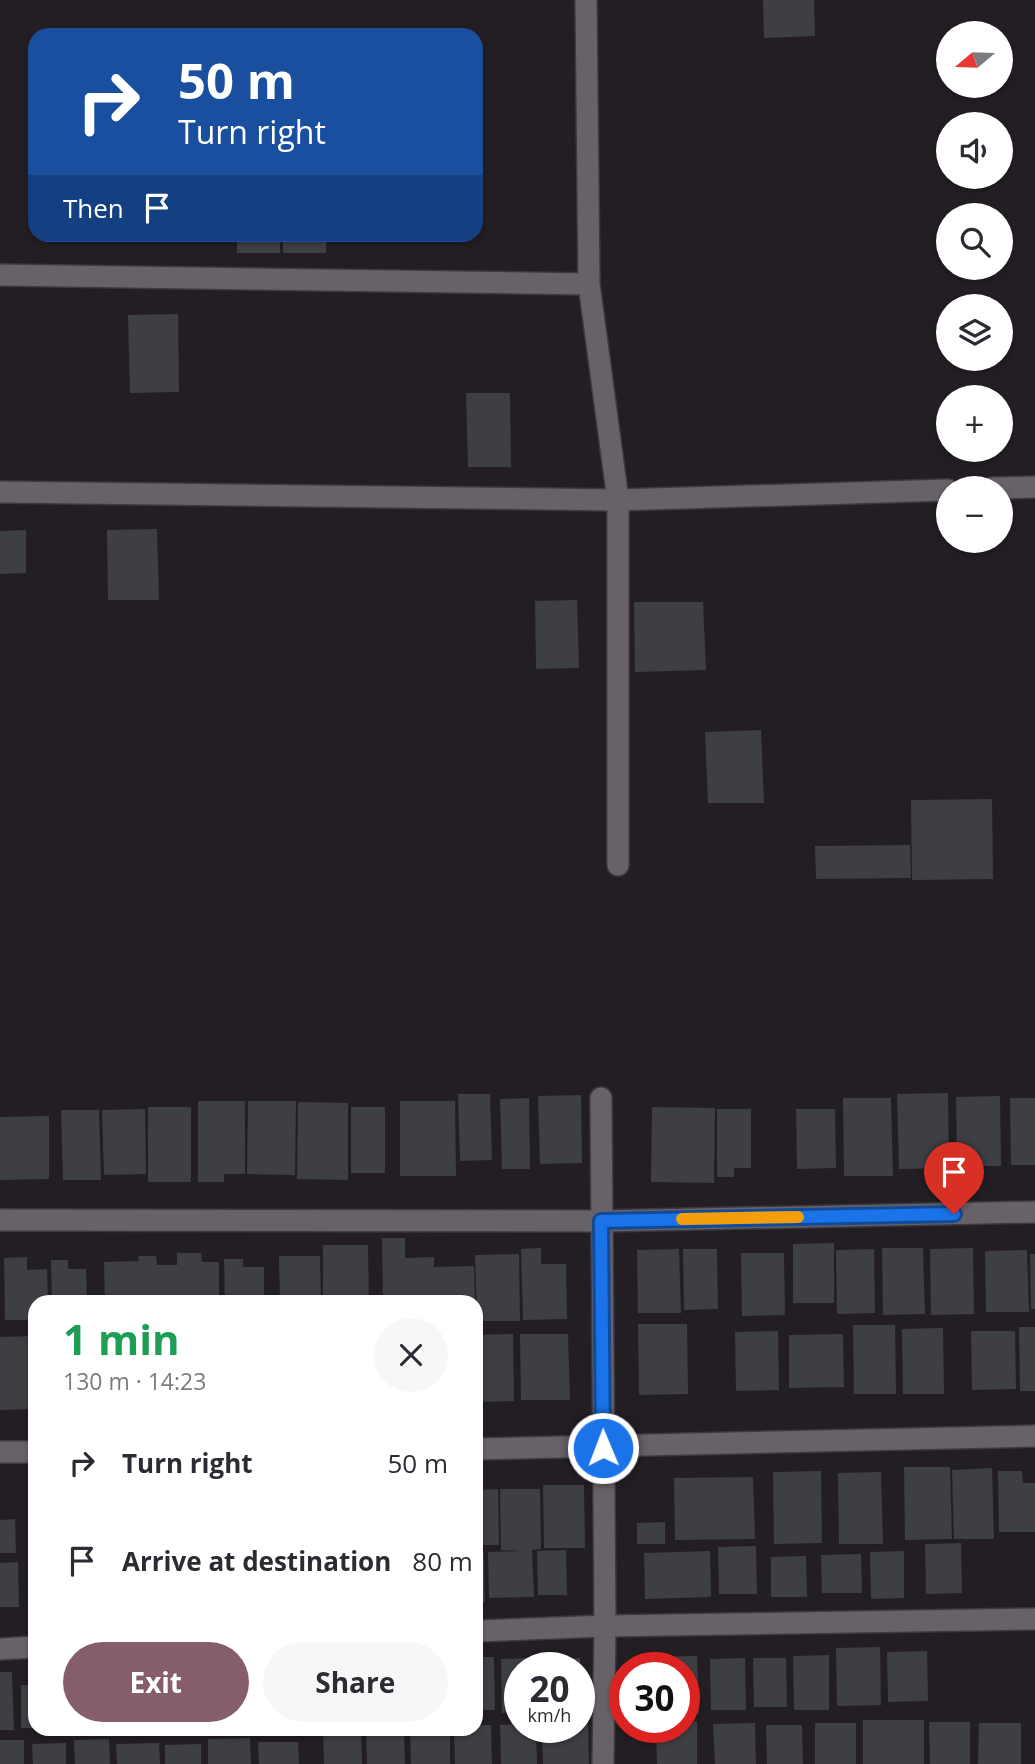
<!DOCTYPE html>
<meta charset="utf-8">
<style>
body{margin:0;font-family:"Open Sans",sans-serif;background:#f7f7f7;color:#2b2b33;height:100vh;display:flex;flex-direction:column;font-size:26px;white-space:nowrap}
*{box-sizing:border-box;margin:0}
p{font-size:23px;color:#7c7c81}
.icon{flex:none;width:38px;height:38px;fill:none;stroke:currentColor;stroke-width:2;stroke-linecap:round;stroke-linejoin:round}
.map{position:relative;flex:1;overflow:hidden}
.details{position:absolute;left:28px;top:1295px;width:455px;height:441px;display:flex;flex-direction:column;background:#fff;border-radius:21px;box-shadow:0 2px 5px #0004}
.details>*{flex:none}
.banner{position:absolute;left:28px;top:28px;width:455px;height:214px;border-radius:21px;box-shadow:0 2px 5px #0004;background:#1a4fa0;color:#fff;overflow:hidden}
.needle{width:46px;rotate:251deg}
.fabs{position:absolute;left:936px;top:21px;display:grid;gap:14px}
.fabs a{display:grid;place-items:center;width:77px;height:77px;border-radius:50%;background:#fff;box-shadow:0 2px 5px #0004;font-size:35px}
.speed{position:absolute;left:504px;top:1652px;display:flex;gap:14px;font-size:35px;font-weight:700;text-align:center}
.speed>*{display:grid;place-content:center;width:91px;height:91px;border-radius:50%;background:#fff;box-shadow:0 2px 5px #0004;line-height:1}
.speed small{font-size:18px;font-weight:400}
.speed .limit{border:10px solid #d22;background:#fff;color:#111}
.pin{position:absolute;display:grid;place-items:center;width:60px;height:60px;color:#fff;margin:-72px -30px;border-radius:50% 50% 50% 0;rotate:-45deg;box-shadow:0 0 7px #0007}
.pin .icon{rotate:45deg}
.me{position:absolute;width:77px;margin:-38px;rotate:359deg;stroke-linejoin:round;filter:drop-shadow(0 0 5px #0008)}
.turn{display:flex;align-items:center;gap:24px;height:147px;padding:0 35px;font-size:32px}
.turn .icon{width:91px;height:91px;stroke-width:2.5}
.turn b{display:block;font-size:49px;line-height:60px}
.then{display:flex;align-items:center;height:66px;padding:0 35px;background:#0003;gap:14px;font-size:26px}
.round{display:grid;place-items:center;flex:none;width:74px;height:74px;border-radius:37px;background:#f7f7f7}
.headline{display:flex;align-items:center;justify-content:space-between;height:119px;padding:0 35px}
h1{font-size:42px;font-weight:700;line-height:52px;color:#1e9e55}
.action{display:flex;gap:14px;margin-top:auto;padding:14px 35px}
.action a{flex:1;height:80px;border-radius:42px;background:#855d6b;color:#fff;font-size:28px;font-weight:700;line-height:80px;text-align:center}
.action a+a{background:#f7f7f7;color:#2b2b33}
ul{padding:0;list-style:none}
li{display:flex;align-items:center;gap:21px;height:98px;padding:0 35px}
li div{flex:1}
li b{display:block;font-size:26px}
li em{font-style:normal}
.map>svg:first-child{display:block}
.building{fill:#3e3e45}
.lines{fill:none;stroke-linecap:round;stroke-linejoin:round}
.street-casing{stroke:#3c383c;stroke-width:24}
.street{stroke:#686268;stroke-width:21}
.route-casing{stroke:#114b97;stroke-width:18}
.route{stroke:#1a73e8;stroke-width:12}
.slow{stroke:#f59e0b;stroke-width:12}
</style>
<div class="map">
<svg width="1035" height="1764" viewBox="0 0 1035 1764">
<rect width="100%" height="100%" fill="#231e23"/>
<!-- building -->
<path class="building" d="M763,0H814L815,36L764,38Z
M237,234H280V253H237Z
M283,234H326V253H283Z
M178,314L179,392L130,393L128,315Z
M466,393H510L511,467H468Z
M157,529L159,600H108L107,530Z
M26,530V573L0,574V531Z
M577,600L579,668L536,669L535,601Z
M634,602H703L706,670L635,672Z
M761,730L764,803H708L705,732Z
M992,799L993,879L912,880L911,800Z
M910,845L911,878L816,879L815,846Z
M948,1093L949,1168L899,1169L897,1094Z
M458,1094H490L492,1160L460,1161Z
M581,1095L582,1163L540,1164L538,1096Z
M1000,1096L1001,1166H957L956,1097Z
M529,1098L530,1169H502L500,1099Z
M843,1098H891L893,1176H844Z
M1010,1098H1035V1165H1011Z
M198,1101H245V1174H224V1182H198Z
M248,1101H296L295,1175L247,1174Z
M400,1101H455L456,1176H400Z
M298,1102L348,1103V1180L297,1179Z
M148,1107H191V1182H148Z
M351,1107H385V1173H351Z
M652,1107L715,1108L714,1183L651,1182Z
M145,1109L146,1174L104,1175L102,1110Z
M717,1109H751V1168H734V1177H717Z
M796,1109H835L836,1168L797,1169Z
M61,1110H99L101,1180H63Z
M49,1116V1179L0,1180V1117Z
M382,1238H405V1258L434,1257V1267L474,1266L475,1302H383Z
M834,1243V1303H793V1244Z
M323,1245H368L369,1302H323Z
M541,1248V1264H566L567,1319L523,1320L521,1249Z
M882,1248H923L925,1314L883,1315Z
M973,1248L974,1314L931,1315L930,1249Z
M679,1249L681,1313H638L637,1250Z
M683,1249H717L718,1309L684,1310Z
M874,1249L875,1313L837,1314L836,1250Z
M1027,1250L1029,1312H986L985,1251Z
M177,1253H201L202,1262H219V1302H105L104,1262L139,1261L138,1256H156L157,1265H177Z
M741,1253H784L785,1315L742,1316Z
M519,1254L520,1321H477L475,1255Z
M1030,1254H1035V1309H1031Z
M279,1256H320L321,1302H280Z
M27,1257V1270L47,1269L48,1302H35V1320H5L4,1258Z
M224,1259H243V1267H264V1302H225Z
M51,1260H68V1269H86L87,1302H52Z
M638,1324H687L688,1394L639,1395Z
M853,1325H895L896,1394H854Z
M1019,1327H1035V1391H1020Z
M943,1328L944,1394H903L902,1329Z
M778,1331L779,1390L736,1391L735,1332Z
M971,1331H1015L1016,1389L972,1390Z
M513,1334L514,1401L476,1402V1335Z
M520,1334H568L570,1400H521Z
M843,1334L844,1387L789,1388V1335Z
M35,1336V1409L0,1410V1337Z
M904,1467H950L952,1539L905,1540Z
M992,1468L994,1539H954L952,1470Z
M821,1471L822,1543L774,1544L773,1472Z
M998,1471H1022L1023,1483H1035V1532H999Z
M881,1472L883,1544H839L838,1473Z
M753,1477L755,1539L675,1540L674,1478Z
M543,1485H584L585,1548H544Z
M498,1489L499,1545H476V1490Z
M500,1489H540L541,1549L532,1550L534,1597L489,1598L488,1552L522,1551L501,1550Z
M15,1519L16,1553H0V1520Z
M665,1522V1544H637V1523Z
M961,1543L962,1593L926,1594L925,1544Z
M756,1546L757,1594H719L718,1547Z
M566,1550L567,1595H538L537,1551Z
M710,1551L711,1597L645,1599L644,1553Z
M904,1551V1598L871,1599L870,1552Z
M484,1552L485,1602H476V1553Z
M861,1554L862,1593H822L821,1555Z
M806,1556L807,1597H771V1557Z
M18,1562L19,1607H0V1563Z
M880,1647L881,1705L837,1706L836,1648Z
M927,1651L928,1701L888,1702L887,1652Z
M829,1655V1710H794L793,1656Z
M697,1656L699,1714H684V1668H651V1657Z
M476,1657H494L495,1710H476Z
M535,1658V1668H520V1712L502,1713L501,1659Z
M580,1658L581,1668H543V1659Z
M745,1658L746,1710H711L710,1659Z
M753,1658H786L787,1707H754Z
M0,1672H12L14,1730H0Z
M21,1685H35V1728H21Z
M863,1720H924V1764H863Z
M697,1721V1764H657L656,1727H684V1722Z
M579,1722H588L589,1764H543L542,1727H579Z
M929,1722H970V1764H930Z
M755,1723L756,1764H715L713,1724Z
M815,1723H856V1764H815Z
M979,1723H1021V1764H978Z
M520,1724V1727H536L537,1764H501L500,1725Z
M476,1725H491L492,1764H455L454,1729H476Z
M766,1725H802L803,1764H767Z
M323,1729H361L362,1764H324Z
M366,1729H404L405,1764H367Z
M410,1729H450V1764H411Z
M250,1738L251,1764H208V1739Z
M109,1739L110,1764H75L74,1740Z
M0,1740H24V1764H0Z
M258,1742H298L299,1764H259Z
M66,1743V1764H33L32,1744Z
M159,1743L160,1764H117L116,1744Z
M201,1744V1764H165V1745Z"/>
<g class="lines">
<defs>
<path id="street" d="M586,0L589,284L618,500V865
M0,275L589,284
M992,488L1035,487
M0,492L618,500L948,490
M601,1098L605,1626L603,1764
M0,1220L601,1221L1035,1212
M476,1449L1035,1436
M0,1452H35
M476,1631L605,1626L1035,1619
M0,1649L35,1647"/>
</defs>
<!-- street casing -->
<use href="#street" class="street-casing"/>
<!-- street -->
<use href="#street" class="street"/>
</g>
<g class="lines">
<defs>
<path id="route" d="M603,1448L601,1221L954,1214"/>
</defs>
<!-- route casing -->
<use href="#route" class="route-casing"/>
<!-- route -->
<use href="#route" class="route"/>
<!-- slow -->
<path class="slow" d="M682,1219L798,1217"/>
</g>
</svg>
<div class="fabs">
<a><svg class="needle" viewBox="-14 -14 28 28"><path d="M0-13l5 13h-10z" fill="#e53935"/><path d="M0 13l5-13h-10z" fill="#7c7c81"/></svg></a>
<a><svg class="icon" aria-label="sound" viewBox="0 0 24 24"><path d="M4 9h4l5-4v14l-5-4H4zM17 9q2 3 0 6"/></svg></a>
<a><svg class="icon" aria-label="search" viewBox="0 0 24 24"><circle cx="10" cy="10" r="6"/><path d="M15 15l6 6"/></svg></a>
<a><svg class="icon" aria-label="layers" viewBox="0 0 24 24"><path d="M12 4l9 5-9 5-9-5zM3 14l9 5 9-5"/></svg></a>
<a>+</a>
<a>−</a>
</div>
<div class="speed"><div>20<small>km/h</small></div><div class="limit">30</div></div>
<div class="pin" style="left:954px;top:1214px;background:#d93025"><svg class="icon" aria-label="arrive" viewBox="0 0 24 24"><path d="M6 21V4h12l-3 4 3 4H6"/></svg></div>
<svg class="me" style="left:603px;top:1448px" viewBox="-20 -20 40 40"><circle r="17" fill="#1a73e8" stroke="#fff" stroke-width="3"/><path d="M0-11L8 9 0 5-8 9z" fill="#fff"/></svg>
<div class="banner">
<div class="turn"><svg class="icon" aria-label="right" viewBox="0 0 24 24"><path d="M7 20v-9h11M14 6l5 5-5 5"/></svg><div><b>50 m</b>Turn right</div></div>
<div class="then">Then<svg class="icon" aria-label="arrive" viewBox="0 0 24 24"><path d="M6 21V4h12l-3 4 3 4H6"/></svg></div>
</div>
<section class="details">
<div class="headline"><div><h1>1 min</h1><p>130 m · 14:23</p></div><a class="round"><svg class="icon" aria-label="close" viewBox="0 0 24 24"><path d="M6 6l12 12M18 6L6 18"/></svg></a></div>
<ul>
<li><svg class="icon" aria-label="right" viewBox="0 0 24 24"><path d="M7 20v-9h11M14 6l5 5-5 5"/></svg><div><b>Turn right</b></div><em>50 m</em></li>
<li><svg class="icon" aria-label="arrive" viewBox="0 0 24 24"><path d="M6 21V4h12l-3 4 3 4H6"/></svg><div><b>Arrive at destination</b></div><em>80 m</em></li>
</ul>
<div class="action"><a>Exit</a><a>Share</a></div>
</section>
</div>
